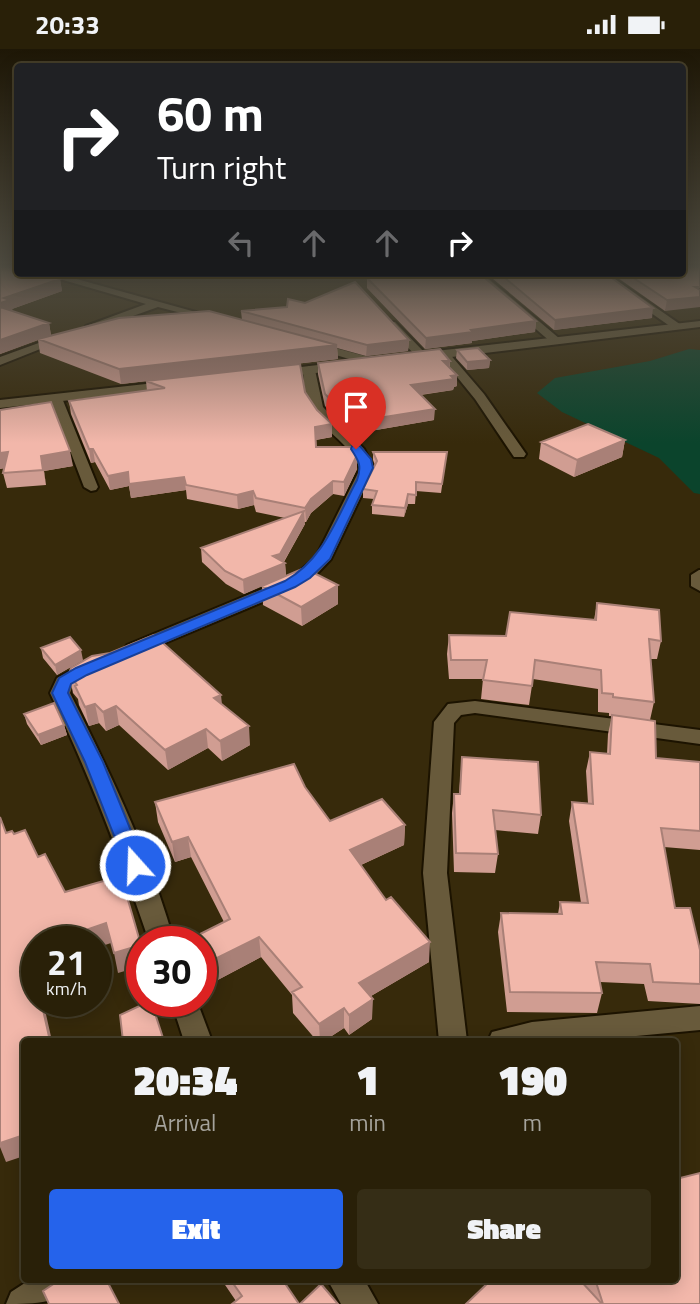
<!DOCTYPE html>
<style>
body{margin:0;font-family:"Titillium Web",sans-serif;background:#352d16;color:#f1f3f6;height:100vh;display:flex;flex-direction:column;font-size:26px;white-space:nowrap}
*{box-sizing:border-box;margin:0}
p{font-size:23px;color:#a5a39c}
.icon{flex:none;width:38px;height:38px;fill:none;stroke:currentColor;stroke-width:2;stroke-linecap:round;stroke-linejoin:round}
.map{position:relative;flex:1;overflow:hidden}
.panel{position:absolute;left:21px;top:989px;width:658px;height:245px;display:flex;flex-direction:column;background:#292008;border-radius:7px;box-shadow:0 4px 18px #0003,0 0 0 2px #453e29}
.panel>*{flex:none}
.hud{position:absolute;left:14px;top:14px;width:672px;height:214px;border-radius:7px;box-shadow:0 4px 18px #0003,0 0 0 2px #453e29;background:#202124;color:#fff;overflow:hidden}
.speed{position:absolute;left:21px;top:877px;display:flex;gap:14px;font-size:35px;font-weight:700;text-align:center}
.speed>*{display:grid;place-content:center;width:91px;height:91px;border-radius:50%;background:#292008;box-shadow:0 4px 18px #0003,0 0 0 2px #453e29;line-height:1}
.speed small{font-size:18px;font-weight:400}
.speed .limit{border:10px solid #d22;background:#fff;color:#111}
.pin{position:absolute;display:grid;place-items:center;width:60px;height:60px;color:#fff;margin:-72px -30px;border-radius:50% 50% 50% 0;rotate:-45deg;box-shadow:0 0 7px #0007}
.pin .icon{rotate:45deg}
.me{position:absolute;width:77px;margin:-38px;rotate:340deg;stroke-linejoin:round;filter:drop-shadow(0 0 5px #0008)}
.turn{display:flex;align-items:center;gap:24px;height:147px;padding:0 28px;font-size:32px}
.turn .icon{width:91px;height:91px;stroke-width:2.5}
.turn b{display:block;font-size:49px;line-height:60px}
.lanes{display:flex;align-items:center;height:66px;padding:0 28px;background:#0003;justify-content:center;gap:35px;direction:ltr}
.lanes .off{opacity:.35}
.eta{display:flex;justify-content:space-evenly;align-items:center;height:119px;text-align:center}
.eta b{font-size:42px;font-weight:800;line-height:49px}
.cta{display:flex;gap:14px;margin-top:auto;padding:14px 28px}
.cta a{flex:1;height:80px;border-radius:7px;background:#2563eb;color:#fff;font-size:28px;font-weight:800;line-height:80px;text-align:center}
.cta a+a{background:#352d16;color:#f1f3f6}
.status{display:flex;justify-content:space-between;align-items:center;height:49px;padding:0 35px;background:#292008;direction:ltr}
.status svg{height:19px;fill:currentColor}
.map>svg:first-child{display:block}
.green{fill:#0b442c}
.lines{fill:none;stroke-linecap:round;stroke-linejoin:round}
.minor-casing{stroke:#1c1300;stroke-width:4}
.tertiary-casing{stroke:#1c1300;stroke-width:4}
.minor{fill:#685a3b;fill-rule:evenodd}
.tertiary{fill:#685a3b;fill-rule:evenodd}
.wall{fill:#d09d92}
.shaded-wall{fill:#a98077}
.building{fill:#f2b7aa;stroke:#a98077;stroke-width:2}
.route{fill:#2563eb;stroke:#184099;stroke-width:2}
</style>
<div class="status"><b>20:33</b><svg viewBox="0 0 49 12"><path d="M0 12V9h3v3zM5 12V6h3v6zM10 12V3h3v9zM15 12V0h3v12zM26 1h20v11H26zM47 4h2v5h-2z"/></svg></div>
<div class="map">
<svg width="700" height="1255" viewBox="0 0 700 1255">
<rect width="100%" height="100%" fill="#372a0b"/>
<!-- green -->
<path class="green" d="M689,300L700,301V445L694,444L659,409L562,363L537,344L555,329L650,312Z"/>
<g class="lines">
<defs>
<path id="minor" d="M39,224H55L221,270L216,273L158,258L94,281H86V277L146,255Z
M471,224H482L560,290V294H552Z
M594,224H606L684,278L674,280Z
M387,273H395L426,305V309H418L387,277Z
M58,287L68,289L0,316V308Z
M313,293L380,311L382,314L376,318L309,298V294Z
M440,303H448L484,345L526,405L524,408H514L475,350L440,307Z
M309,317L315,321L323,358L364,400L374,420L331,510L312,530L296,539L141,604H127L125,600L127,596L284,531L300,522L316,508L360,420C350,392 319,381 308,354C304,344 304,332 303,321Z
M56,345L62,349L98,438L96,441L91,442L84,438L50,349Z
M699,521H700V542L691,537V526Z
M93,611L103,617L100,621L73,636L70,644C110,723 150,807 174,892H149C120,807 89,725 50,644L57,629Z
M475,652L700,681V695L475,664L461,666L454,674L447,824L467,992H439L423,824L434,673L448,655Z
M171,952H197L212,992H184Z
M700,957V981L583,992H488L492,983L532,973Z
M31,1230H78C65,1255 34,1255 6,1255L11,1243Z
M327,1230H364L378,1255H341Z"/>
<path id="tertiary" d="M700,272V278L418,312L412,308L418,304Z
M343,313L347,314V320L276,329L270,325L276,321Z
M173,332L179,336L177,339L0,359V351Z"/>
</defs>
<!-- minor casing -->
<use href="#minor" class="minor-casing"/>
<!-- tertiary casing -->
<use href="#tertiary" class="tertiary-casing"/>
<!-- minor -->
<use href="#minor" class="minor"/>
<!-- tertiary -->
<use href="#tertiary" class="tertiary"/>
</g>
<!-- wall -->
<path class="wall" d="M0,218L60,230L62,242L12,260L13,262L49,274L51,286L242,271L241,262L409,291L408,302L366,307L337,299L338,310L121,335L40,304L38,291L0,305Z
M366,224H479L536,272L535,283L472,292V294L425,300L367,239V229L368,228Z
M486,224H605L652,269L554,281Z
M611,224H682L665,262Z
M457,301L490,311L489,319L467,321L456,309Z
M450,312V319L457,326V337L454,338L453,341L421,346L434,371L353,385L325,357L318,325V314Z
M146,332L305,343L317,361L332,375V388L316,391V398L357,420L344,447L333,445L311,464L306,473H304L305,475L284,513L285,514L286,527L338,555L302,577L263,556L262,537L244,545L226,535L202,513L201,499L285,469L256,463L254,456L238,460L187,450L186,441L131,449L129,437L110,441L95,413L91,414L71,365L69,352L147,342Z
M0,361L73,417L44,422L46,436L7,439L3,424L4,419L0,420Z
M625,391L622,408L574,428L539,410L541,393Z
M373,403H447L441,444L416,442L415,455H408L404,468L372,465V456L374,450L363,449V440L375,416L373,411Z
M597,554L661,592L657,610H650L654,653L650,671L656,709L700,713V801L664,798L675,859L700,901V955L648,952L644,935L600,933L602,944L597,964L507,963L498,883L501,864L558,865L560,853L581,854L569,772L572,753L588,754L586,722L590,703L607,705L608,685L612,667H609V664L598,663V640L533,630L529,656L481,650L483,630H449L447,605L449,586L506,587L594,571Z
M41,599L83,611L57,626L43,609Z
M69,625L222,655L250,696L222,712L208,699L168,721L119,676L106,682L99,674L89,677L79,656L78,650L73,644Z
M24,665L64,676L67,686L41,696L27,675Z
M462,708L541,766L538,785L495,781L498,805L495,824L454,823L452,764L454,745H459Z
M305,738L330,772L405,776L404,796L361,816L429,913L371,947L372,970L349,986L344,979L324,992H317L293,964L292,946L261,908L212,934L201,918V892H193L192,889L224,873L191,808L175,813L158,773L155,753Z
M221,1230H282L236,1252Z
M582,1230H676L700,1255H466L583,1235Z"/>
<!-- shaded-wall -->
<path class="shaded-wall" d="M216,224H230L216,228Z
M60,230L62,242L12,260L13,263L0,268V254L4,249Z
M700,248V258L665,262L667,251Z
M653,259L652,269L554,281L555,271Z
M536,272L535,283L472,292V294L425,300L426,289L471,281Z
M49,274L51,287L38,290V291L0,305V291Z
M409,291L408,302L366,307L367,296Z
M337,296L338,310L121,335L119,320Z
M490,311L489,319L467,321V313Z
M443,312H450L449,323Z
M457,326V337L454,338L453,341L411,347V336Z
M435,360L434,371L353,385V373Z
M332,375V388L315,391V378Z
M625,391L622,408L574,428L577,411Z
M89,400H93L95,413L91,414Z
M70,402L73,417L44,422L46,436L41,407Z
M8,403L12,418L0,420V404Z
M357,406V420L344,447V433Z
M128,423L184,428L186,441L131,449L129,437L110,441L108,427Z
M333,432V445L311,464L306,473L305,459L311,450Z
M253,442L254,456L238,460L237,446Z
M408,445V455L404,468L405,459Z
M304,462L305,475L283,514H285L286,527L244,545L243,531L273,507Z
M338,536V555L302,577L301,558Z
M81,601L83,611L57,626L55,616Z
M221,646L223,665L214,649Z
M95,655L99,674L89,677L85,658Z
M116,657L119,676L106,682L103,663Z
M64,676L67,686L41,696L38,686Z
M249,677L250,696L222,712L220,692Z
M206,680L208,699L168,721L165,701Z
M405,776L404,796L350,821V801Z
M188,788L191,808L175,813L172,793Z
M106,874L111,894L96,899V892H54Z
M259,888L261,908L212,934L209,913Z
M430,893L429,913L359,954V934Z
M141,896L142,917L118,924L114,904Z
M37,898L36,921L37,931L30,901Z
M373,950L372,970L349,986V966Z
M41,952H43L52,992H50Z
M344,959V979L324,992H320L319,975Z
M24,1086V1107L6,1113L0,1098V1094Z"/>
<!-- building -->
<path class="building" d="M0,218H15L18,219V224H36L60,230L4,249L10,251L0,254Z
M682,218H700V238H695L700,241V248L667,251L626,224H682Z
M372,224H479L536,272L471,281L473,283L426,289L367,229L374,226Z
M499,224H605L653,259L555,271Z
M355,233L409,291L367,296L241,262L287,258L288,250L305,254Z
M0,258L49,274L0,291Z
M209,262L337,296L119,320L38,290L119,269Z
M478,299L490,311L467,313L457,301Z
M440,300L450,312H443L457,326L451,327L454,330L411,336L435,360L353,373L325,345L318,314Z
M300,315L305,343L317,361L332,375L315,378L316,398H353L357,406L344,433L333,432L311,450L305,459L256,449L253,442L237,446L186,436L184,428L129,435L128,423L108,427L93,400H89L69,352L165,339L146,332Z
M51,353L70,402L41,407L43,421L3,424L8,403L0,404V361Z
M588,375L625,391L577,411L541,393Z
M373,403H447L442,435L416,433V446L408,445L405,459L372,456L377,442L363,440L377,412Z
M304,462L280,505L273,507L285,514L243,531L225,522L201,499Z
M304,519L338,536L301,558L262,537Z
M597,554L659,561L661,592L649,590L654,653L613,648V645L602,644L601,621L535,611L532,637L483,631L487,611H451L449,586L506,587L510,563L596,571Z
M154,586L221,646L214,649L249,677L220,692L206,680L165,701L116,657L103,663L95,655L85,658L75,637L77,636L69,625L71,619L92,607L110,604Z
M70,588L81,601L55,616L41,599Z
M54,654L64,676L38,686L24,665Z
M612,666L655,672L656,709L700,713V782L661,779L675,859H690L700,901V935L653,933L650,915L596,913L602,944L510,943L501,864L562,865L560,853L588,854L572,753L593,755L590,703L610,705Z
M462,708L538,713L541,766L493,761L498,805L456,804L454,745H460Z
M294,715L305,738L330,772L382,750L405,776L350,801L386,851L391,848L430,893L359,934L373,950L349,966L344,959L319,975L292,943L302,938L259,888L209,913L201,902V892H195L192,889L230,870L188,788L172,793L155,753Z
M0,768L6,784L12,782L14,785L25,781L38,808L45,805L65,843L121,827L141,896L114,904L106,874L54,892H37V898L30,901L37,931V952H41L50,992H24V1086L0,1094Z
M150,952H151L164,992H123L120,966Z
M700,1124V1255H603L595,1230H676V1130Z
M61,1230H106L119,1255H49L43,1242Z
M230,1230H282L299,1255H232L242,1247Z
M492,1230H579L602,1255H466Z
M321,1235L338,1255H300Z"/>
<!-- sky -->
<linearGradient id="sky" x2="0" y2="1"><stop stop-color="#1e1706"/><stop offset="0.55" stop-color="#4d4a3f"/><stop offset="1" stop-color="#4d4a3f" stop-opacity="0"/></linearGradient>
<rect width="700" height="394" fill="url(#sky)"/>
<!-- route -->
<path class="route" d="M352,397H360L371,410L373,419L330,510L310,529L295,538L87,626L71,635L68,644L103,713L145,816L142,822L135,824L128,822L85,713L52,644L59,629L76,619L285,532C324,510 336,470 357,431C362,417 359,412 351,400Z"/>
</svg>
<div class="speed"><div>21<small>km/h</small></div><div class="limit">30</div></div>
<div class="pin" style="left:356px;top:400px;background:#d93025"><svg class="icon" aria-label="arrive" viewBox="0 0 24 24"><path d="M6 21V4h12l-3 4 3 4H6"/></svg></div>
<svg class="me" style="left:135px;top:816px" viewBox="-20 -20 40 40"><circle r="17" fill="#2563eb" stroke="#fff" stroke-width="3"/><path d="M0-11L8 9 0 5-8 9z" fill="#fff"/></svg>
<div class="hud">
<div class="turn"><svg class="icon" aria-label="right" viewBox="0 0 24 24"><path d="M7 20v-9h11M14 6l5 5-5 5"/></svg><div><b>60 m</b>Turn right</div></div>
<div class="lanes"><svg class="icon off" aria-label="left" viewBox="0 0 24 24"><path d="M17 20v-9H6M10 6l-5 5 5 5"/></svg><svg class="icon off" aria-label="ahead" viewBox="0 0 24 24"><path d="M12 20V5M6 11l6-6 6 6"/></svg><svg class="icon off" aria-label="ahead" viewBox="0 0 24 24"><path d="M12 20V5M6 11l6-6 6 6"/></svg><svg class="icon" aria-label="right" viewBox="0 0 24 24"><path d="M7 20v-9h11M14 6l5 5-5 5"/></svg></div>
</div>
<section class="panel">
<div class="eta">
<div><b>20:34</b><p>Arrival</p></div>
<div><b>1</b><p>min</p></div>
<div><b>190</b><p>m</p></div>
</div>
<div class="cta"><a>Exit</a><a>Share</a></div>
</section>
</div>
